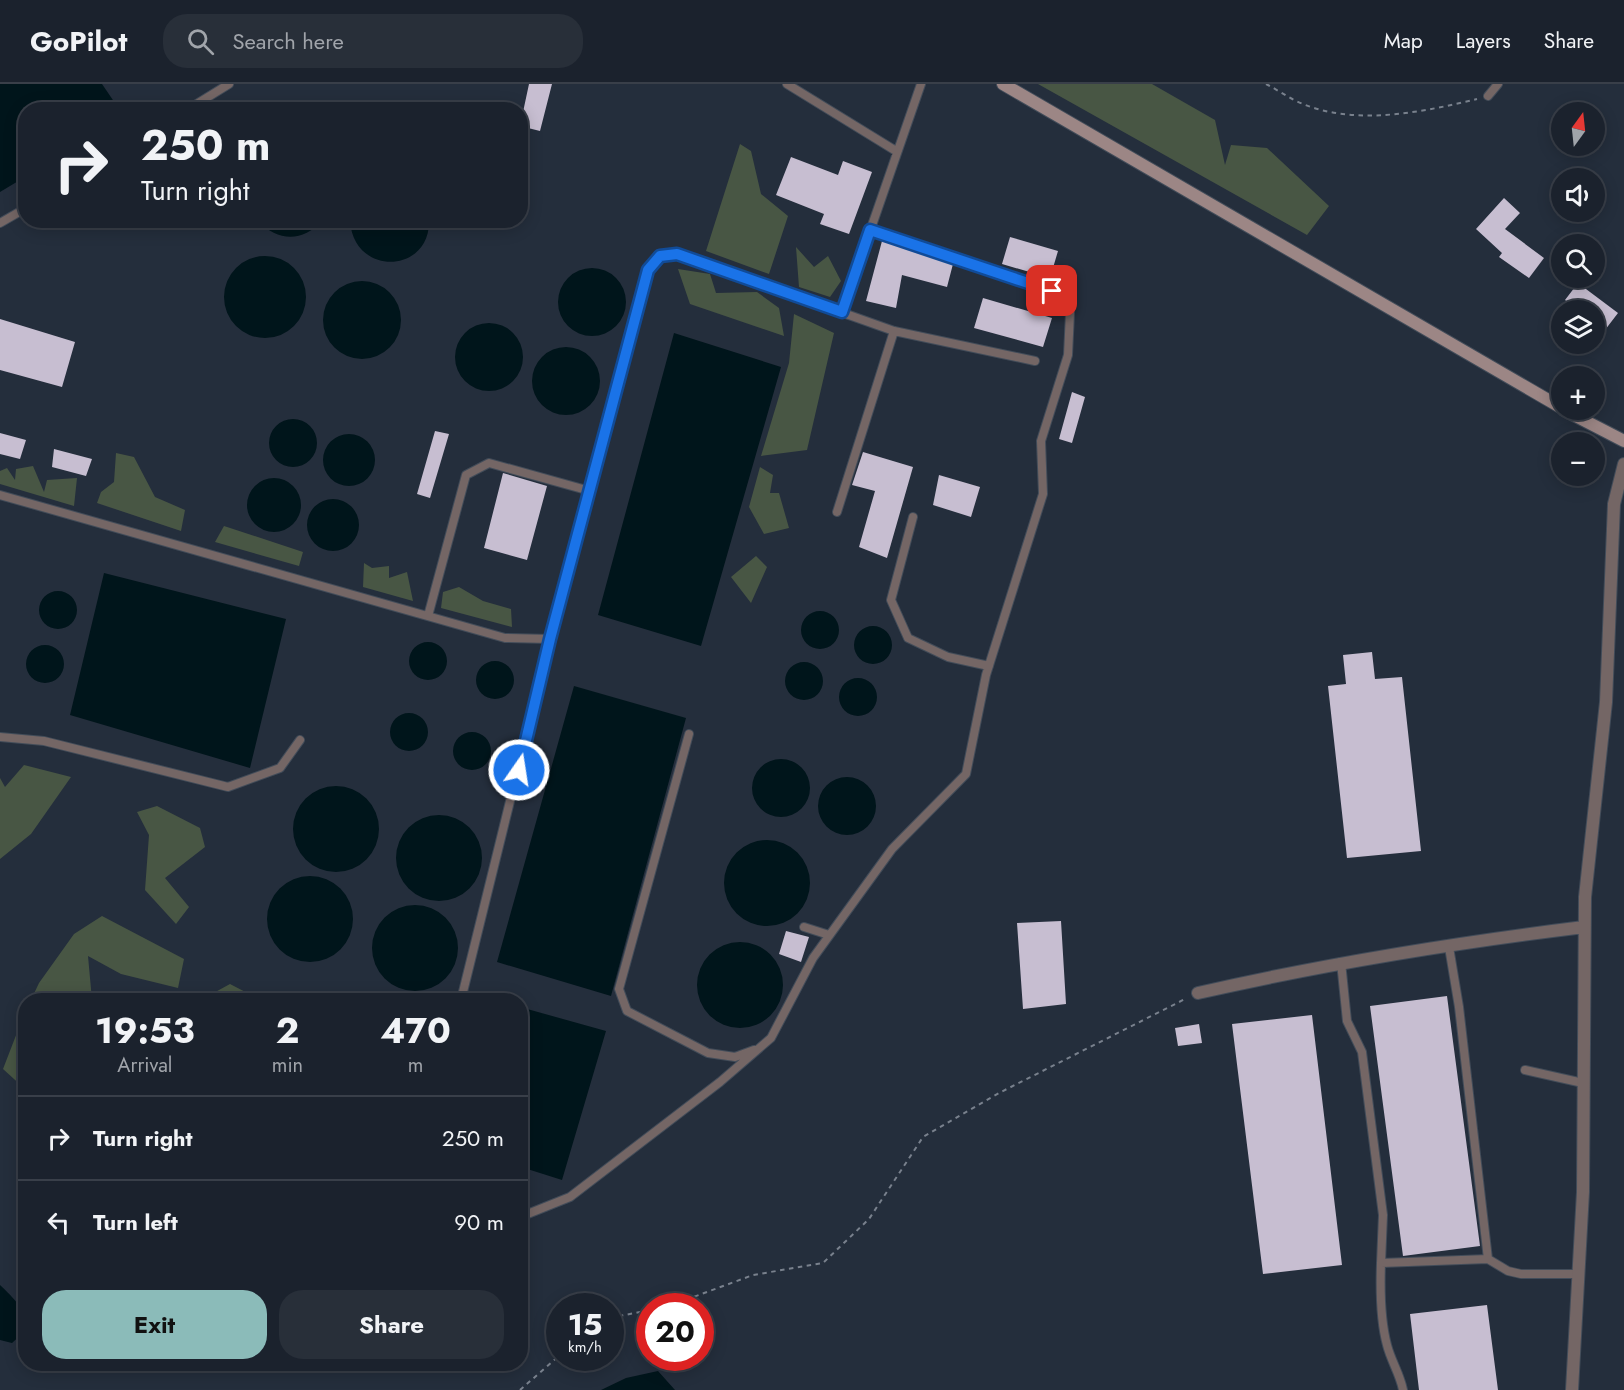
<!DOCTYPE html>
<meta charset="utf-8">
<style>
body{margin:0;font-family:Jost,sans-serif;background:#282f39;color:#f1f3f6;height:100vh;display:flex;flex-direction:column;font-size:22px;white-space:nowrap}
*{box-sizing:border-box;margin:0}
p{font-size:20px;color:#a0a4aa}
.icon{flex:none;width:33px;height:33px;fill:none;stroke:currentColor;stroke-width:2;stroke-linecap:round;stroke-linejoin:round}
.map{position:relative;flex:1;overflow:hidden}
.panel{position:absolute;left:18px;top:909px;width:510px;height:378px;display:flex;flex-direction:column;background:#1b222d;border-radius:24px;box-shadow:0 3px 15px #0003,0 0 0 2px #393f49}
.panel>*{flex:none}
.guide{position:absolute;left:18px;top:18px;width:510px;height:126px;border-radius:24px;box-shadow:0 3px 15px #0003,0 0 0 2px #393f49;background:#1b222d;color:#f1f3f6;overflow:hidden}
.needle{width:39px;rotate:15deg}
.tools{position:absolute;left:1551px;top:18px;display:grid;gap:12px}
.tools a{display:grid;place-items:center;width:54px;height:54px;border-radius:50%;background:#1b222d;box-shadow:0 3px 15px #0003,0 0 0 2px #393f49;font-size:30px}
.speed{position:absolute;left:546px;top:1209px;display:flex;gap:12px;font-size:30px;font-weight:700;text-align:center}
.speed>*{display:grid;place-content:center;width:78px;height:78px;border-radius:50%;background:#1b222d;box-shadow:0 3px 15px #0003,0 0 0 2px #393f49;line-height:1}
.speed small{font-size:15px;font-weight:400}
.speed .limit{border:9px solid #d22;background:#fff;color:#111}
.pin{position:absolute;display:grid;place-items:center;width:51px;height:51px;color:#fff;margin:-26px;border-radius:12px;box-shadow:0 3px 9px #0006}
.me{position:absolute;width:66px;margin:-33px;rotate:13deg;stroke-linejoin:round;filter:drop-shadow(0 0 4px #0008)}
.turn{display:flex;align-items:center;gap:21px;height:126px;padding:0 24px;font-size:27px}
.turn .icon{width:78px;height:78px;stroke-width:2.5}
.turn b{display:block;font-size:42px;line-height:51px}
.eta{display:flex;justify-content:space-evenly;align-items:center;height:102px;text-align:center}
.eta b{font-size:36px;font-weight:700;line-height:42px}
.primary-button{display:flex;gap:12px;margin-top:auto;padding:12px 24px}
.primary-button a{flex:1;height:69px;border-radius:24px;background:#8bbbb9;color:#111;font-size:24px;font-weight:700;line-height:69px;text-align:center}
.primary-button a+a{background:#282f39;color:#f1f3f6}
ul{padding:0;list-style:none}
li{display:flex;align-items:center;gap:18px;height:84px;padding:0 24px;border-top:2px solid #393f49}
li div{flex:1}
li b{display:block;font-size:22px}
li em{font-style:normal}
header{display:flex;align-items:center;gap:36px;box-sizing:border-box;height:84px;padding:0 30px;background:#1b222d;border-bottom:2px solid #393f49}
header strong{font-size:28px}
nav{display:flex;gap:33px;margin-inline-start:auto;font-size:21px}
.search{width:420px;height:54px;background:#282f39;display:flex;align-items:center;gap:15px;box-sizing:border-box;padding:0 21px;border-radius:24px;color:#a0a4aa;font-size:22px}
.map>svg:first-child{display:block}
.green{fill:#485644}
.water{fill:#00151b}
.building{fill:#c7bed1}
.lines{fill:none;stroke-linecap:round;stroke-linejoin:round}
.lane-casing{stroke:#424c59;stroke-width:10}
.street-casing{stroke:#424c59;stroke-width:14}
.secondary-casing{stroke:#424c59;stroke-width:14}
.path{stroke:#79818d;stroke-width:2;stroke-dasharray:4.5 4.5;stroke-linecap:butt}
.lane{stroke:#746665;stroke-width:8}
.street{stroke:#746665;stroke-width:12}
.secondary{stroke:#9c8685;stroke-width:12}
.route-casing{stroke:#114b97;stroke-width:15}
.route{stroke:#1a73e8;stroke-width:10}
</style>
<header>
<strong>GoPilot</strong>
<div class="search"><svg class="icon" aria-label="search" viewBox="0 0 24 24"><circle cx="10" cy="10" r="6"/><path d="M15 15l6 6"/></svg>Search here</div>
<nav><a>Map</a><a>Layers</a><a>Share</a></nav>
</header>
<div class="map">
<svg width="1624" height="1306" viewBox="0 0 1624 1306">
<rect width="100%" height="100%" fill="#242e3c"/>
<!-- green -->
<path class="green" d="M1038,0H1152L1215,36L1225,81L1231,61L1267,64L1329,122L1307,151Z
M740,60L751,67L761,110L788,132L769,190L706,167Z
M796,163L814,183L828,172L841,197L830,213L799,203Z
M678,185L710,190L716,209L757,208L779,224L784,252L690,220Z
M794,230L834,249L807,366L761,372L789,279Z
M116,369L134,373L155,413L185,426L181,447L97,419L101,408L114,398Z
M33,382L44,408L47,396L77,394L74,422L0,400V387L7,384L15,396L16,385Z
M760,383L773,391L770,409H779L789,444L764,450L749,423Z
M224,442L303,468L299,482L215,458Z
M756,472L767,483L751,519L731,493Z
M364,479L372,484L389,482V494L407,488L413,517L363,503Z
M459,503L483,517L511,525L512,543L441,524L443,508Z
M24,681L71,693L31,750L0,775V694L5,703Z
M157,722L200,744L205,763L165,794L189,823L176,840L145,806L149,751L137,728Z
M102,832L184,875L178,904L121,890L88,872L92,916H31L39,899L74,850Z
M230,900L261,916H209L208,912Z
M25,928L26,1005H25L3,985Z"/>
<!-- water -->
<path class="water" d="M0,0H102L119,25L26,26L25,93L0,108Z
M350,136L429,137C430,190 353,193 350,136Z
M258,137H322C303,158 278,158 258,137Z
M224 213a41 41 0 1 1 82 0a41 41 0 1 1-82 0Z
M558 218a34 34 0 1 1 68 0a34 34 0 1 1-68 0Z
M323 236a39 39 0 1 1 78 0a39 39 0 1 1-78 0Z
M455 273a34 34 0 1 1 68 0a34 34 0 1 1-68 0Z
M674,249L781,283L701,562L598,531Z
M532 297a34 34 0 1 1 68 0a34 34 0 1 1-68 0Z
M269 359a24 24 0 1 1 48 0a24 24 0 1 1-48 0Z
M323 376a26 26 0 1 1 52 0a26 26 0 1 1-52 0Z
M247 421a27 27 0 1 1 54 0a27 27 0 1 1-54 0Z
M307 441a26 26 0 1 1 52 0a26 26 0 1 1-52 0Z
M104,489L286,535L250,684L70,631Z
M39 526a19 19 0 1 1 38 0a19 19 0 1 1-38 0Z
M801 546a19 19 0 1 1 38 0a19 19 0 1 1-38 0Z
M854 561a19 19 0 1 1 38 0a19 19 0 1 1-38 0Z
M409 577a19 19 0 1 1 38 0a19 19 0 1 1-38 0Z
M26 580a19 19 0 1 1 38 0a19 19 0 1 1-38 0Z
M476 596a19 19 0 1 1 38 0a19 19 0 1 1-38 0Z
M785 597a19 19 0 1 1 38 0a19 19 0 1 1-38 0Z
M839 613a19 19 0 1 1 38 0a19 19 0 1 1-38 0Z
M574,602L686,634L611,912L497,878Z
M390 648a19 19 0 1 1 38 0a19 19 0 1 1-38 0Z
M453 667a19 19 0 1 1 38 0a19 19 0 1 1-38 0Z
M752 704a29 29 0 1 1 58 0a29 29 0 1 1-58 0Z
M818 722a29 29 0 1 1 58 0a29 29 0 1 1-58 0Z
M293 745a43 43 0 1 1 86 0a43 43 0 1 1-86 0Z
M396 774a43 43 0 1 1 86 0a43 43 0 1 1-86 0Z
M724 799a43 43 0 1 1 86 0a43 43 0 1 1-86 0Z
M267 835a43 43 0 1 1 86 0a43 43 0 1 1-86 0Z
M372 864a43 43 0 1 1 86 0a43 43 0 1 1-86 0Z
M697 901a43 43 0 1 1 86 0a43 43 0 1 1-86 0Z
M520,923L606,947L562,1096L521,1083Z
M0,1201C15,1216 26,1224 25,1247L12,1259L0,1256Z
M658,1287L675,1306H601L626,1294Z"/>
<!-- building -->
<path class="building" d="M529,0H552L540,47L520,42Z
M791,73L838,91L843,77L872,88L849,150L820,140L824,130L776,111Z
M1504,114L1520,129L1505,145L1544,174L1529,194L1499,173L1502,169L1476,145Z
M1010,153L1058,167L1050,194L1002,180Z
M882,157L953,180L947,203L902,191L896,224L866,217Z
M1578,199L1618,229L1605,246L1594,238V226H1579L1565,216Z
M983,214L1052,234L1043,263L974,244Z
M0,235L75,258L62,303L0,286Z
M1072,308L1085,313L1072,359L1059,355Z
M435,347L449,350L430,414L417,410Z
M0,349L26,356L20,375L0,370Z
M54,365L92,375L86,392L52,383Z
M863,368L913,383L887,474L859,463L875,407L852,401Z
M503,389L547,402L527,476L484,464Z
M939,391L980,403L971,433L933,421Z
M1372,568L1375,595L1402,593L1421,767L1347,774L1328,602L1346,600L1343,571Z
M1061,837L1066,920L1023,925L1017,839Z
M786,847L809,853L801,878L779,870Z
M1447,912L1480,1162L1403,1172L1370,922Z
M1312,931L1342,1181L1263,1190L1232,940Z
M1199,940L1202,959L1178,962L1175,944Z
M1487,1221L1498,1306H1419L1410,1230Z"/>
<g class="lines">
<defs>
<path id="lane" d="M787,0L896,67
M1488,12L1498,0
M187,26L229,0
M0,139L26,124
M842,228L921,0
M0,411L505,554L550,555L647,186L660,172L677,170L894,247L1035,277
M837,428L894,247
M913,433L891,516L908,554L948,573L989,582
M428,532L466,391L489,379L590,407
M689,650L619,905L627,927L708,969L735,973L754,966
M0,653L44,657L228,703L280,684L300,656
M804,843L829,851
M1449,863L1459,923L1488,1175L1508,1187L1521,1190H1578
M1341,878L1347,937L1362,968L1383,1131L1381,1179L1488,1175
M461,916L550,555
M1525,986L1583,999
M520,1133L570,1113L720,998L771,954L813,874L892,765L966,690L986,591L1043,410L1041,357L1068,271L1070,229L1052,207L870,145
M1381,1179C1380,1206 1380,1235 1387,1261C1391,1277 1400,1290 1403,1306"/>
<path id="street" d="M1198,909C1325,880 1454,859 1584,843
M1572,1306L1583,1108L1585,813L1606,618L1614,420L1624,380"/>
<path id="secondary" d="M1003,0L1562,324
M1564,326L1624,357"/>
</defs>
<!-- lane casing -->
<use href="#lane" class="lane-casing"/>
<!-- street casing -->
<use href="#street" class="street-casing"/>
<!-- secondary casing -->
<use href="#secondary" class="secondary-casing"/>
<!-- path -->
<path class="path" d="M1266,0C1278,6 1290,15 1303,20C1357,42 1423,28 1477,15
M669,1222L753,1191L823,1179L869,1135L923,1053L999,1009L1187,914
M610,1234L650,1226
M520,1306L560,1271"/>
<!-- lane -->
<use href="#lane" class="lane"/>
<!-- street -->
<use href="#street" class="street"/>
<!-- secondary -->
<use href="#secondary" class="secondary"/>
</g>
<g class="lines">
<defs>
<path id="route" d="M519,686L550,555L648,186L660,172L677,170L842,228L870,146L1052,207"/>
</defs>
<!-- route casing -->
<use href="#route" class="route-casing"/>
<!-- route -->
<use href="#route" class="route"/>
</g>
</svg>
<div class="tools">
<a><svg class="needle" viewBox="-14 -14 28 28"><path d="M0-13l5 13h-10z" fill="#e53935"/><path d="M0 13l5-13h-10z" fill="#a0a4aa"/></svg></a>
<a><svg class="icon" aria-label="sound" viewBox="0 0 24 24"><path d="M4 9h4l5-4v14l-5-4H4zM17 9q2 3 0 6"/></svg></a>
<a><svg class="icon" aria-label="search" viewBox="0 0 24 24"><circle cx="10" cy="10" r="6"/><path d="M15 15l6 6"/></svg></a>
<a><svg class="icon" aria-label="layers" viewBox="0 0 24 24"><path d="M12 4l9 5-9 5-9-5zM3 14l9 5 9-5"/></svg></a>
<a>+</a>
<a>−</a>
</div>
<div class="speed"><div>15<small>km/h</small></div><div class="limit">20</div></div>
<div class="pin" style="left:1052px;top:207px;background:#d93025"><svg class="icon" aria-label="arrive" viewBox="0 0 24 24"><path d="M6 21V4h12l-3 4 3 4H6"/></svg></div>
<svg class="me" style="left:519px;top:686px" viewBox="-20 -20 40 40"><circle r="17" fill="#1a73e8" stroke="#fff" stroke-width="3"/><path d="M0-11L8 9 0 5-8 9z" fill="#fff"/></svg>
<div class="guide">
<div class="turn"><svg class="icon" aria-label="right" viewBox="0 0 24 24"><path d="M7 20v-9h11M14 6l5 5-5 5"/></svg><div><b>250 m</b>Turn right</div></div>
</div>
<section class="panel">
<div class="eta">
<div><b>19:53</b><p>Arrival</p></div>
<div><b>2</b><p>min</p></div>
<div><b>470</b><p>m</p></div>
</div>
<ul>
<li><svg class="icon" aria-label="right" viewBox="0 0 24 24"><path d="M7 20v-9h11M14 6l5 5-5 5"/></svg><div><b>Turn right</b></div><em>250 m</em></li>
<li><svg class="icon" aria-label="left" viewBox="0 0 24 24"><path d="M17 20v-9H6M10 6l-5 5 5 5"/></svg><div><b>Turn left</b></div><em>90 m</em></li>
</ul>
<div class="primary-button"><a>Exit</a><a>Share</a></div>
</section>
</div>
